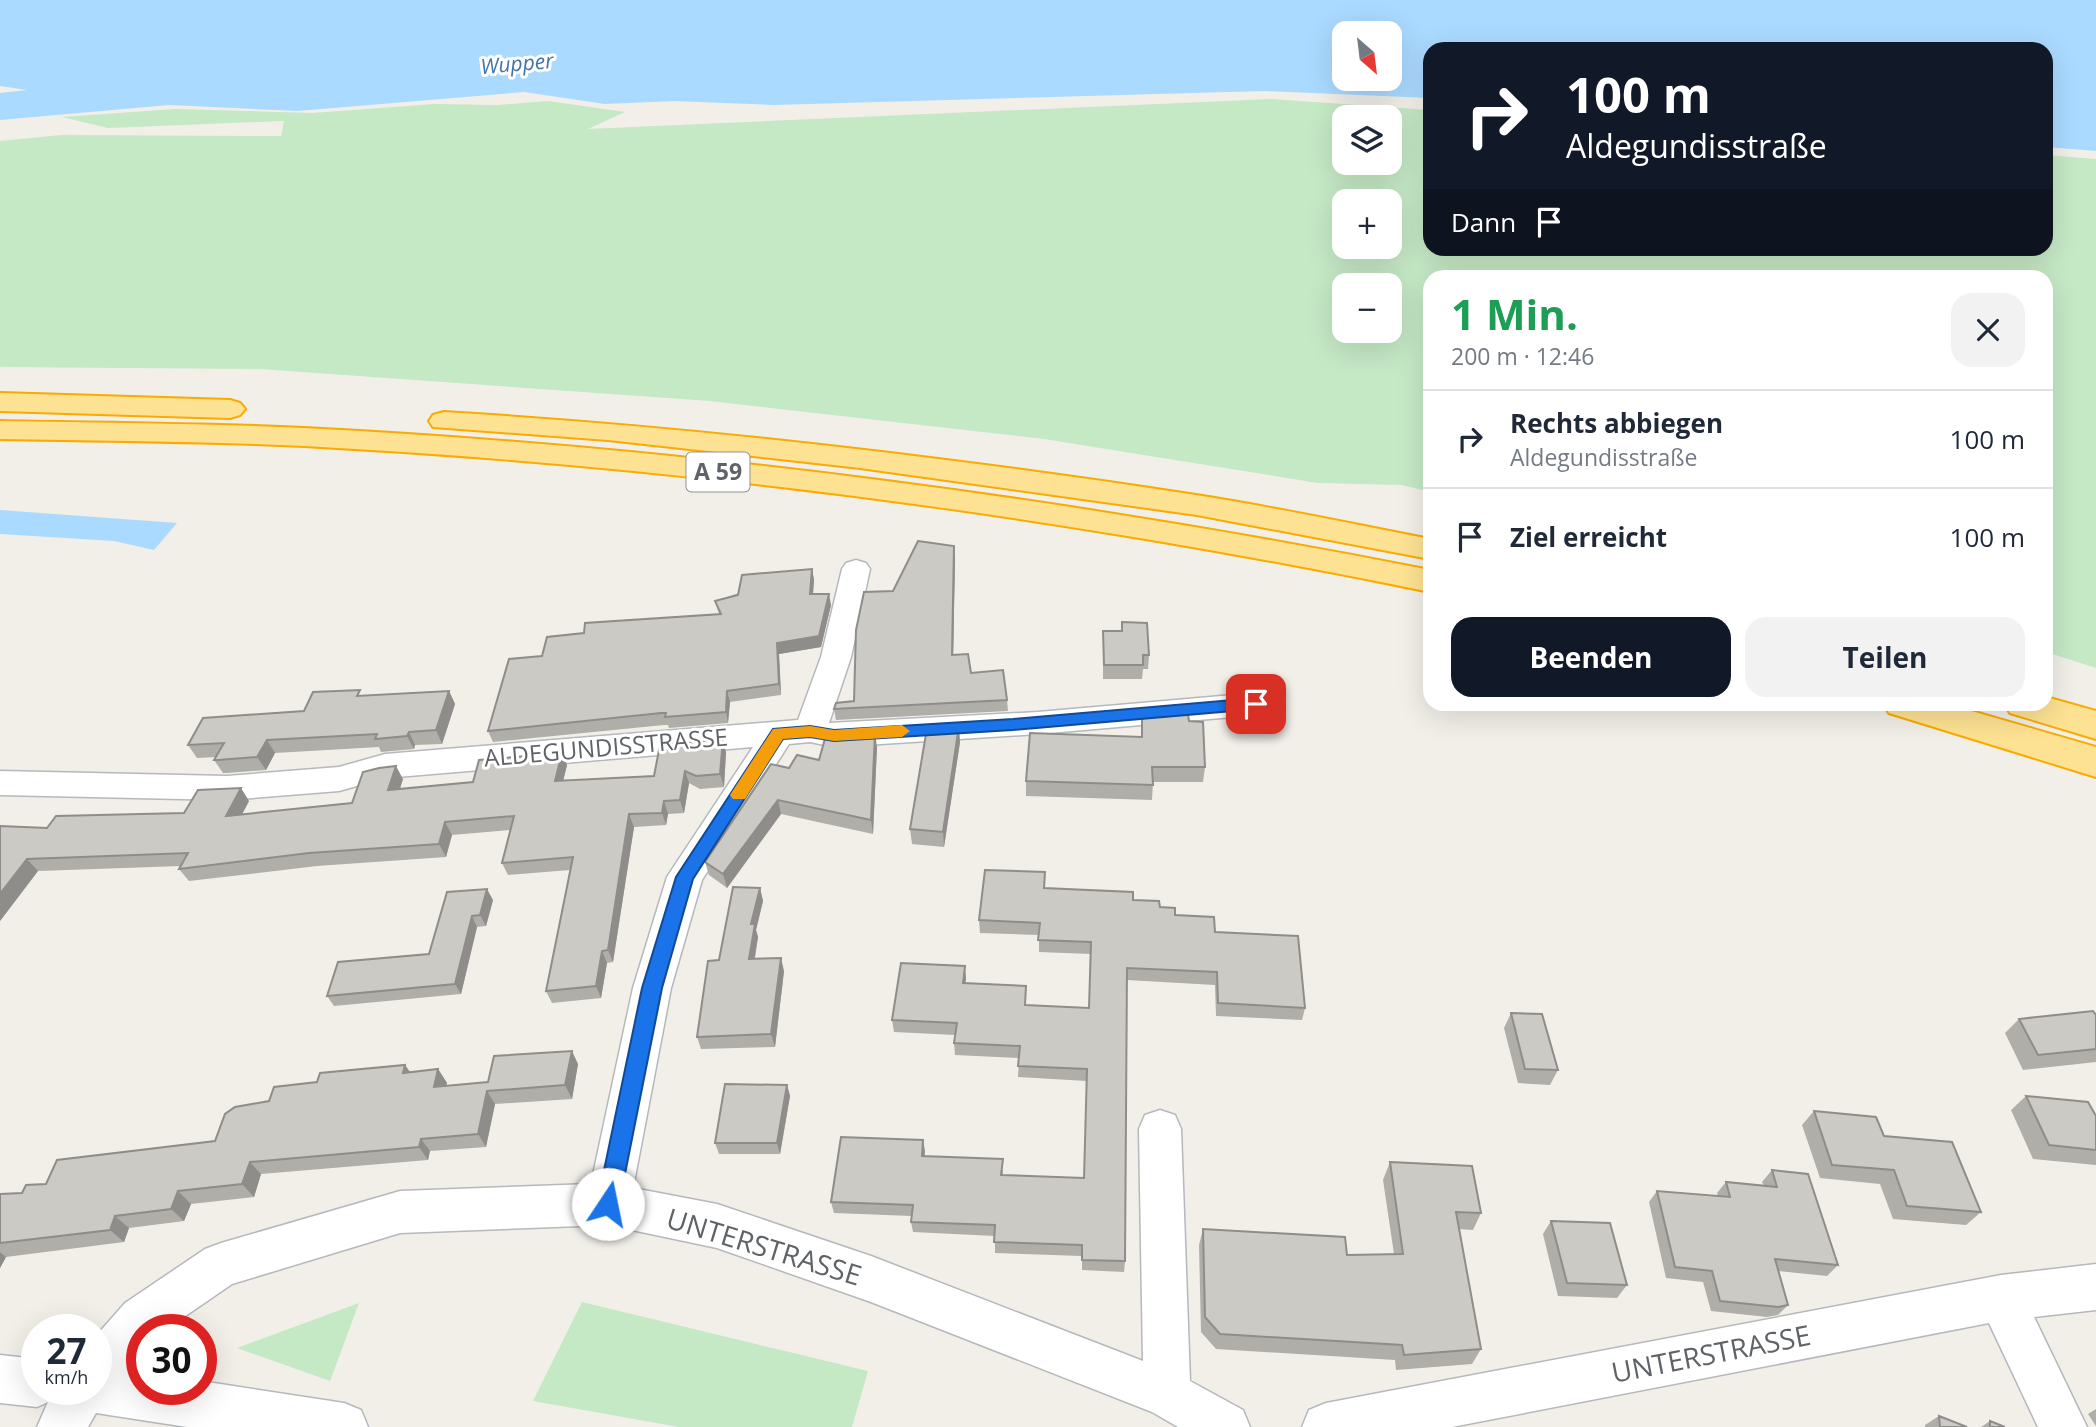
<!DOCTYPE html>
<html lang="de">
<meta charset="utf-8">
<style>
body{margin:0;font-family:"Open Sans",sans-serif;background:#f2f2f3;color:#1f2937;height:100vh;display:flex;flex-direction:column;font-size:26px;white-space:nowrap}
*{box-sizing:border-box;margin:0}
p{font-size:23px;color:#747a83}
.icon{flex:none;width:38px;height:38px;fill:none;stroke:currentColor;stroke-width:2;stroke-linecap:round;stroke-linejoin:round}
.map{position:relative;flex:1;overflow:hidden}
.drawer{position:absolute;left:1423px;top:270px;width:630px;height:441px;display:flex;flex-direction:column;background:#fff;border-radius:21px;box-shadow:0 7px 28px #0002}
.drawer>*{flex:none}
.hud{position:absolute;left:1423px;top:42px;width:630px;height:214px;border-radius:21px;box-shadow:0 7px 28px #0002;background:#111827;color:#fff;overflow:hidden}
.needle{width:46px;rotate:152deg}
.fabs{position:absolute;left:1332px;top:21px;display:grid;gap:14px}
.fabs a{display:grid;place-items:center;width:70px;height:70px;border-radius:14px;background:#fff;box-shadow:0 7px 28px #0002;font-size:35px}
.speed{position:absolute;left:21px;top:1314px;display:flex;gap:14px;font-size:35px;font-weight:700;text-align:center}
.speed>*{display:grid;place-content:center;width:91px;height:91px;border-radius:50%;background:#fff;box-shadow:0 7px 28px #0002;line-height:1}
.speed small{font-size:18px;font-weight:400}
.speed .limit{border:10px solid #d22;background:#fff;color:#111}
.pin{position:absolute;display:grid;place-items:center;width:60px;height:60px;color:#fff;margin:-30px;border-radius:14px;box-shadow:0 4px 10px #0006}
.me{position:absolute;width:77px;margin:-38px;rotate:11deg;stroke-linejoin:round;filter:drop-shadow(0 0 5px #0008)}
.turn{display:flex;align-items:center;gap:24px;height:147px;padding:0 28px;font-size:32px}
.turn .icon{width:91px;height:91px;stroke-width:2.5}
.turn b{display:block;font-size:49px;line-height:60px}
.then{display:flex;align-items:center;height:66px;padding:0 28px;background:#0003;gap:14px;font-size:26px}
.round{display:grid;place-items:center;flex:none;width:74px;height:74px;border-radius:21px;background:#f2f2f3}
.headline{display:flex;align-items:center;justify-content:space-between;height:119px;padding:0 28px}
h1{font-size:42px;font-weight:700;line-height:52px;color:#1e9e55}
.primary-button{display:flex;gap:14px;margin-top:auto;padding:14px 28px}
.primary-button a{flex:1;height:80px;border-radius:21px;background:#111827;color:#fff;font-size:28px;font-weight:700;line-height:80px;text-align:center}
.primary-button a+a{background:#f2f2f3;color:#1f2937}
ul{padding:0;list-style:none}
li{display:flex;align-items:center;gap:21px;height:98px;padding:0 28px;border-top:2px solid #e0e1e3}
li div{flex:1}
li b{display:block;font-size:26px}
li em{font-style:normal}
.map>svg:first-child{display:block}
.green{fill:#c5e8c5;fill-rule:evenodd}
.water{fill:#aadaff;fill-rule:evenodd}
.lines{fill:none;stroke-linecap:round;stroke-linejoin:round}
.street-casing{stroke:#b5b8bc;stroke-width:3}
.highway-casing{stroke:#f9ab00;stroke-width:4}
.street{fill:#fff;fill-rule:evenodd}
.highway{fill:#fde293;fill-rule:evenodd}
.wall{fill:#afaea9}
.shaded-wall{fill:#8f8d8a}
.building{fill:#cccac5;stroke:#8f8d8a;stroke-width:2}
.route{fill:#1a73e8;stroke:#114b97;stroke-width:2}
.slow{fill:#f59e0b}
.labels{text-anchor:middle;stroke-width:6;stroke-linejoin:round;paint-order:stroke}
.far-water-label{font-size:21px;font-style:italic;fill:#4174aa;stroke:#fff}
.shield{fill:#fff;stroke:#8f9295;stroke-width:2}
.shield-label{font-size:23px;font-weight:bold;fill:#5f6368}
.street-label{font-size:24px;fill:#5f6368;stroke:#fff}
.near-street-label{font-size:28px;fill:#5f6368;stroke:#fff}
</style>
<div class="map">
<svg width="2096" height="1427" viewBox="0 0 2096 1427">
<rect width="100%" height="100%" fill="#f1efe8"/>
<!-- green -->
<path class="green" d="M1271,99L1430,110V248H2046V155L2096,159V668L2046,652V276H1430V492L1402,485L1318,483L1044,439L710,401L260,369L0,367V141L61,135L281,136L284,121L108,128L62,117L176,109L312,113L435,104L497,105L548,101L625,112L588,129ZM1344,117H1390V163H1344ZM1344,201H1390V247H1344ZM1344,285H1390V331H1344Z
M582,1302L868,1371L852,1427H679L533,1401Z
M359,1303L330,1381L237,1348Z"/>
<!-- water -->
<path class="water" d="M0,0H2096V151L2046,147V49H1430V98L1264,91L774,105L674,101L605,104L524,92L297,111L169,105L0,120V93L27,90L0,86ZM1344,33H1390V79H1344Z
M0,510L177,523L154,550L114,541L0,534Z"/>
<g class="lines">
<defs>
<path id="street" d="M856,560L866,563L870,569L851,657L829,723L1038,712L1256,693L1267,696L1272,704L1267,712L1256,715L1038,734L834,747L810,742L789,744L702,880L671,988L633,1188L717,1204L871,1256L1143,1361L1139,1129L1145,1115L1160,1110L1175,1115L1181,1129L1190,1381L1243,1410L1250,1427H1178L1152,1412L871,1302L717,1248L608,1225L400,1233L232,1284L165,1330H142V1354L128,1370L142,1372V1390H201V1381L344,1403L361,1410L368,1427H187L96,1413L88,1427H37L48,1402L37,1407L0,1403V1355L37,1359V1390H96V1336L125,1303L205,1249L221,1243L400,1191L591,1184L633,988L667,877L753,747L385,778L339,791L227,800L0,795V771L227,776L339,767L385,754L798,720L821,657L842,569L846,563Z
M2096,1264V1310L2034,1317L2087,1427H2038L1989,1323L1452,1427H1302L1309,1410L1326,1403L2001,1275Z"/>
<path id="highway" d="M0,393L230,400L240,403L245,409L240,415L230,418L0,411Z
M444,412C696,427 947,457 1196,495C1274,507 1352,524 1430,539V559L1197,515L860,468L608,440L433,427L429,421L433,415Z
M0,421C101,423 203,423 304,428C681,447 1059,497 1430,570V592C1060,516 681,466 304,446C203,441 101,441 0,439Z
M2046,697L2096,711V739L2010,713L2005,704H2046Z
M1884,704H1947L2096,747V777L1889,713Z"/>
</defs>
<!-- street casing -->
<use href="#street" class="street-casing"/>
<!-- highway casing -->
<use href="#highway" class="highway-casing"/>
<!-- street -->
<use href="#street" class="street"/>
<!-- highway -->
<use href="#highway" class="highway"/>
</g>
<!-- wall -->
<path class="wall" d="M955,557L953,655L971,673L1007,700L1008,711L836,720L834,709L854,701L893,591Z
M812,569L814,580L813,594L831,605L821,647L779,654L781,695L730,702L728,723L669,728L668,725H664L493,742L488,731L542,656L584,633L719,614L715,601Z
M1122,622L1149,655L1148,669H1143L1142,679H1103V631H1121Z
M449,691L455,704L442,744L415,745L414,749L381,752L379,747L275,753L266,770L227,773H223L214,760L216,757L197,758L188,745L304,711L363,696Z
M1142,713L1189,721L1205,767L1203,782H1153L1152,800L1026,796V781L1141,737Z
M960,742L944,847L912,844L910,829Z
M877,747L873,834L781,814L727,888L709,875L705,862L819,760Z
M726,752L724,787L700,789L689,783L684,813L668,814L666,825L634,827L613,962L607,963L601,998L552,1003L546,991L570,870L508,875L502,863L510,830L452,835L446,857L317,866L189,881L179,869L181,866L38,871L0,921V826L47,828L184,813L249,801L242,814L352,803L403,779L400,789L473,782L562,753L567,765L563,781L654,776Z
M760,888L763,901L756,930L758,937L755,959L784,971L775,1047L701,1049L697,1037L719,960Z
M1045,888L1133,900L1160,907L1215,932L1305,1008L1302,1020L1216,1016L1215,985L1127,980L1125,1261L1124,1272L1082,1270V1256L995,1253V1236L913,1232L911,1222L912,1216L834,1213L831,1202L923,1140L925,1156L1003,1170V1175L1084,1178L1087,1081L1018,1077L1019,1058L955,1055L954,1043L955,1035L894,1032L892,1020L966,978L965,983L1026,1005L1089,1008L1091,954L1039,952V935L980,933L979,920Z
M447,892L493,900L486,926L477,927L461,994L334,1006L327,996L429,954Z
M1511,1013L1558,1070L1550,1085L1518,1083L1504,1028Z
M2096,1015V1062L2023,1070L2005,1033L2019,1019Z
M578,1064L572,1099L495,1104L486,1147L430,1151L428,1160L261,1174L254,1197L191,1204L184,1221L129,1228L124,1242L6,1257L0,1268V1194L22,1193L46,1184L215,1141L269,1101L317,1082L405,1065L410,1072L438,1069L447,1083L446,1086L488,1082Z
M787,1085L790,1096L780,1154H719L715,1143Z
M2026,1096L2096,1116V1165L2033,1159L2011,1110Z
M1814,1111L1884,1136L1981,1212L1966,1225L1893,1219L1880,1184L1820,1178L1802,1125Z
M1390,1162L1481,1213L1473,1230L1459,1229L1481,1349L1472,1364L1396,1370L1395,1360L1216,1349L1201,1332L1199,1245L1203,1229L1347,1255L1394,1254L1383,1180Z
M1772,1170L1838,1265L1827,1276L1778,1271L1788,1305L1778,1315L1767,1317L1711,1311L1703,1282L1666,1278L1649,1202L1657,1191L1718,1196L1717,1193L1726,1182L1764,1186L1762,1182Z
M1551,1221L1627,1285L1617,1298L1558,1296L1543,1234Z
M2096,1409V1426L2088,1414Z
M1939,1416L1967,1427H1925V1425Z
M1990,1421L2005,1427H1981Z"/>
<!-- shaded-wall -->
<path class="shaded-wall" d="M954,546L955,557L953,666L952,655Z
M812,569L814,580L812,606L810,594Z
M829,594L831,605L821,647L779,654L781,695L779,684L777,643Z
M449,691L455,704L442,744L436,730Z
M727,691L730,702L728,723L726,712Z
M959,726L960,742L944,847L943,832Z
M409,732L415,745L414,749L407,736Z
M875,733L877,747L873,834L871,820Z
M723,739L726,752L724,787L720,774Z
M267,740L275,753L266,770L257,757Z
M562,753L567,765L560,794L555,781Z
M396,766L403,779L395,803L388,790Z
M685,771L689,783L684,813L680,800Z
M241,788L249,801L235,828L226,816Z
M778,800L781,814L727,888L723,874Z
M664,801L668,814L666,825L662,813Z
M629,814L634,827L613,962L608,950Z
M445,822L452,835L446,857L439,844Z
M27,859L38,871L0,921V894Z
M760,888L763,901L756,930L758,937L752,972L749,959L751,924Z
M487,889L493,900L486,926L480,915Z
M472,916L477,927L461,994L455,984Z
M602,951L607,963L601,998L596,986Z
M781,958L784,971L775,1047L771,1034Z
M965,966L966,978L964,996L963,983Z
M572,1051L578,1064L572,1099L565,1085Z
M405,1065L414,1078L403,1073Z
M438,1069L447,1083L442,1100L434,1087Z
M787,1085L790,1096L780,1154L777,1143Z
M487,1091L495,1104L486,1147L478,1134Z
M421,1139L430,1151L428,1160L419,1147Z
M923,1140L925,1151L923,1167L922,1156Z
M250,1162L261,1174L254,1197L242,1184Z
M178,1191L191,1204L184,1221L171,1209Z
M115,1216L129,1228L124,1242L110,1230Z
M0,1252L6,1257L0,1268Z"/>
<!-- building -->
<path class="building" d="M918,541L954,546L952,655L968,654L971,673L1003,670L1007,700L834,709L836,703L854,701L856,630L864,592L893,591Z
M812,569L810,594H829L819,636L777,643L779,684L727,691L726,712L665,717L666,713H661L488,731L509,659L542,656L547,637L584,633L585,623L721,614L715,601L738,595L742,575Z
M1122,622L1147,623L1149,655H1143V665H1104L1103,631H1122Z
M360,690L357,696L449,691L436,730L409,732L407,736L375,739L377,734L267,740L257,757L218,760H214L224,743L188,745L203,718L304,711L313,692Z
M1145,712L1188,714L1189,721L1203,722L1205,767H1152L1153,785L1026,781L1030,733L1142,737V713Z
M959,726L943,832L910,829L927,728Z
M875,733L871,820L778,800L723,874L705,862L771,764L789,768L797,755L819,760L826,735Z
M723,739L720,774L696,776L685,771L680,800L664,801L662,813L629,814L608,950L602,951L596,986L546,991L573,857L502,863L514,816L445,822L439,844L309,853L179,869L188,853L27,859L0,894V826L47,828L56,816L184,813L198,790L241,788L226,816L352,803L363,772L379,768L396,766L388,790L473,782L479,760L562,753L555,781L654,776L660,745Z
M985,870L1045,872L1044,888L1133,892V900L1159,901L1160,907L1175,908V915L1214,917L1215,932L1298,936L1305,1008L1218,1003L1217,972L1127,968L1125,1261L1082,1260V1245L994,1242L995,1225L911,1222L913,1205L831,1202L841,1137L923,1140L922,1156L1003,1159L1001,1175L1084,1178L1087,1069L1018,1066L1020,1046L954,1043L957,1023L892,1020L901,963L965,966L963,983L1026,986L1025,1005L1089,1008L1091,942L1038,940L1040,923L979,920Z
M733,887L760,888L751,924H755L749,959L781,958L771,1034L697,1037L708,961L719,960Z
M487,889L480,915L472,916L455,984L327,996L338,962L429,954L447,892Z
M2093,1011L2096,1015V1049L2038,1055L2019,1019Z
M1511,1013L1542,1014L1558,1070L1525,1069Z
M572,1051L565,1085L487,1091L478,1134L421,1139L419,1147L250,1162L242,1184L178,1191L171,1209L115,1216L110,1230L0,1243V1194L22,1193L26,1185L46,1184L57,1160L215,1141L225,1114L235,1107L269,1101L274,1087L317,1082L320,1073L405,1065L403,1073L438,1069L434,1087L488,1082L494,1056Z
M725,1084L787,1085L777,1143H715Z
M2026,1096L2088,1102L2096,1116V1150L2049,1145Z
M1814,1111L1876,1117L1884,1136L1952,1142L1981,1212L1907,1206L1894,1170L1832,1165Z
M1390,1162L1472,1166L1481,1213L1456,1212L1481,1349L1404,1355L1402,1345L1220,1334L1205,1317L1203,1229L1345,1237L1347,1255L1403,1254Z
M1772,1170L1808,1174L1838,1265L1775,1259L1788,1305L1778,1307L1720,1301L1712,1271L1675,1267L1657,1191L1730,1197L1726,1182L1777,1187Z
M1551,1221L1610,1223L1627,1285L1567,1283Z
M1939,1416L1967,1427H1940Z
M1990,1421L2005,1427H1990Z"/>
<!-- route -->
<path class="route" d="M1256,698L1264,704L1256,709L1013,730L834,741L810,737L783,739L693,879L662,988L619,1204L616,1212L608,1215L600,1212L597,1204L642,988L676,877L773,729L810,726L834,730L1013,719Z"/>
<!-- slow -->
<path class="slow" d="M902,725L910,731L902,737L834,741L810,737L783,739L745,799H733L730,795L773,729L810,726L834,730Z"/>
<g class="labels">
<!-- far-water labels -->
<g class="far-water-label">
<text transform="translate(517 64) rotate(-5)" y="7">Wupper</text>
</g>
<!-- shield labels -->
<rect class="shield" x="686.5" y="452.5" width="63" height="39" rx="5"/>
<g class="shield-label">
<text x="718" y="480">A 59</text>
</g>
<!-- street labels -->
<g class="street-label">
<text transform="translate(606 748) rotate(-5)" y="8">ALDEGUNDISSTRASSE</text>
</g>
<!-- near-street labels -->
<g class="near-street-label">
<text transform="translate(764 1247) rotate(17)" y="10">UNTERSTRASSE</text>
<text transform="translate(1711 1354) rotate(-11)" y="10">UNTERSTRASSE</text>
</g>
</g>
</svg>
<div class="fabs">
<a><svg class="needle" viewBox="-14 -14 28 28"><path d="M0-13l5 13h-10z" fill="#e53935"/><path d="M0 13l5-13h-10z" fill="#747a83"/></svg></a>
<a><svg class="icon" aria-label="layers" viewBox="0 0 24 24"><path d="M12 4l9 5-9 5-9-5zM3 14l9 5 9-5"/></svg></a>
<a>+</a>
<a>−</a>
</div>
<div class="speed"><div>27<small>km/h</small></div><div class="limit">30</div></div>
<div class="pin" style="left:1256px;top:704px;background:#d93025"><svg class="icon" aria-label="arrive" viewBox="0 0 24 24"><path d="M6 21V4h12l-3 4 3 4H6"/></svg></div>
<svg class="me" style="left:608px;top:1204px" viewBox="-20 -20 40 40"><circle r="19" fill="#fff"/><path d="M0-13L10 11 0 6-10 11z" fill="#1a73e8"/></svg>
<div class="hud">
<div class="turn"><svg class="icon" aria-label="right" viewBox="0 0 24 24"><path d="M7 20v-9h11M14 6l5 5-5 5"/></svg><div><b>100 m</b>Aldegundisstraße</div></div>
<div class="then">Dann<svg class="icon" aria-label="arrive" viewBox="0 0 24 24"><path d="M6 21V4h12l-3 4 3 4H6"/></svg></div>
</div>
<section class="drawer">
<div class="headline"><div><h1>1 Min.</h1><p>200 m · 12:46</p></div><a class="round"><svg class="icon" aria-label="close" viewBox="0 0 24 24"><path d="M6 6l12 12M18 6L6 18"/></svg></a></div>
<ul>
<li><svg class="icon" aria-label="right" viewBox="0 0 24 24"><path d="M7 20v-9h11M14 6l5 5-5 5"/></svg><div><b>Rechts abbiegen</b><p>Aldegundisstraße</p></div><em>100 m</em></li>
<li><svg class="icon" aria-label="arrive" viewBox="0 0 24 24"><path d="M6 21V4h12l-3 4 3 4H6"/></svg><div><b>Ziel erreicht</b></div><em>100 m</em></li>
</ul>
<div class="primary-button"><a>Beenden</a><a>Teilen</a></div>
</section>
</div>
